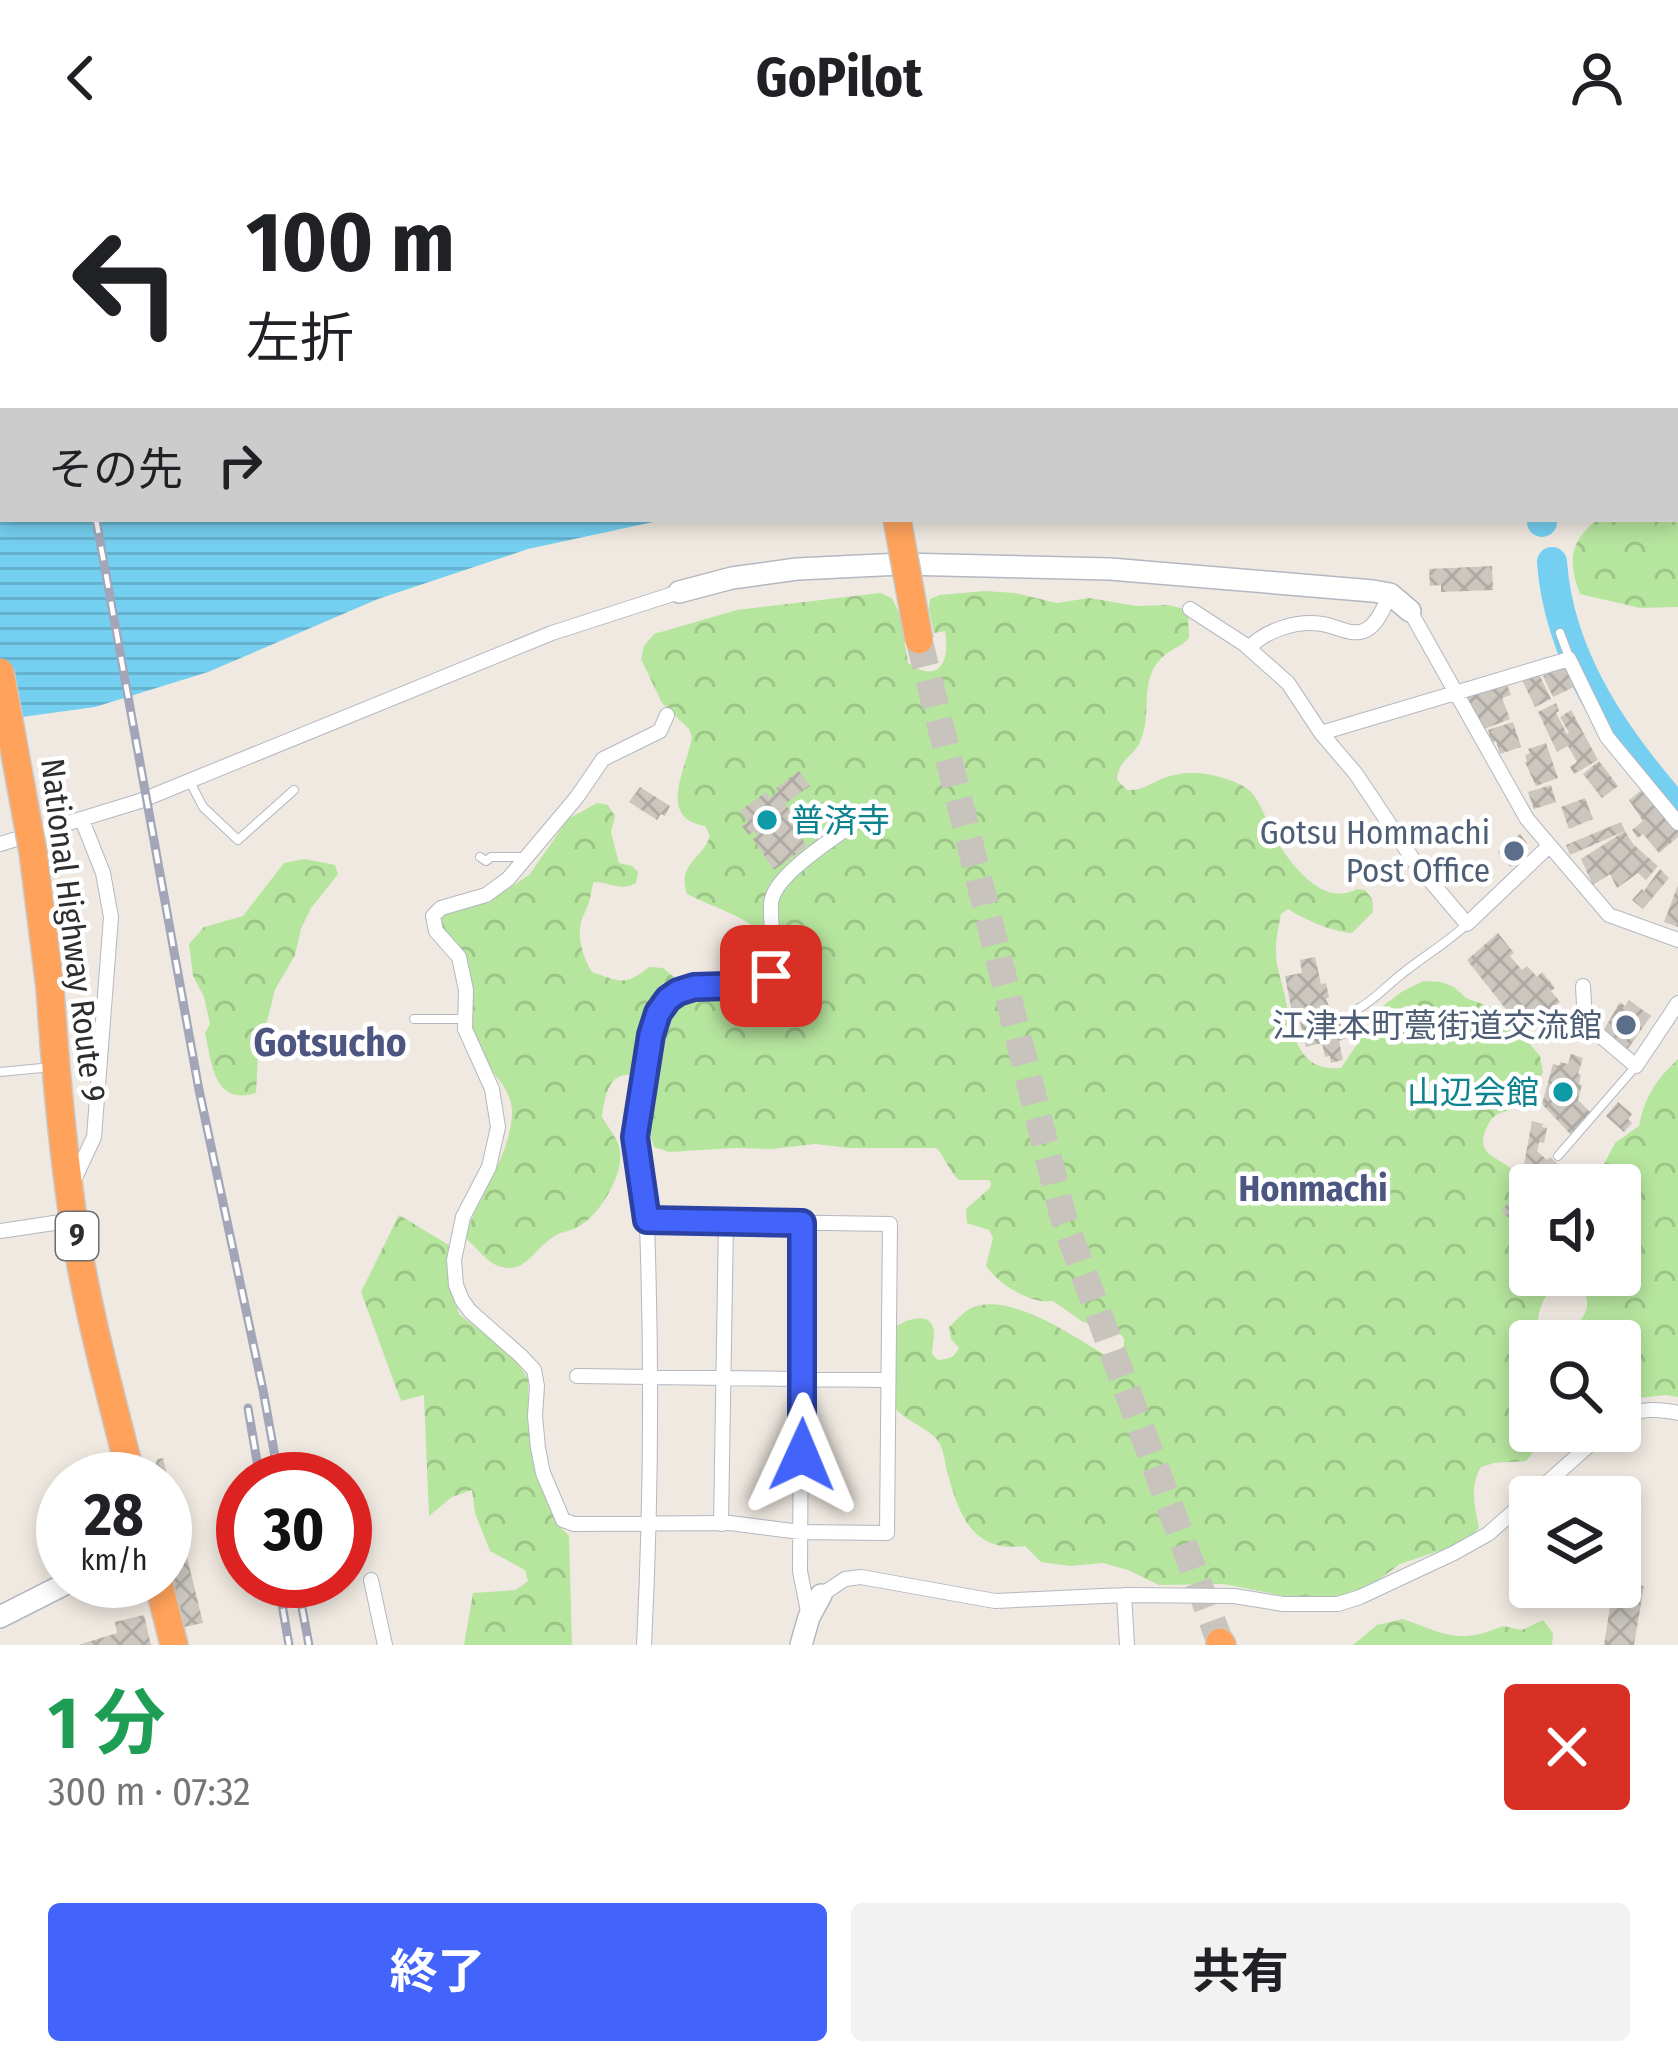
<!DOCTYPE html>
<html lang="ja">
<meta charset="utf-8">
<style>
body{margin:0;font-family:"Fira Sans Condensed","Noto Sans JP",sans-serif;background:#f2f2f2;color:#202124;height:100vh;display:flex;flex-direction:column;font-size:45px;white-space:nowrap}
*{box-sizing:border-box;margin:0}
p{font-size:39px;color:#757577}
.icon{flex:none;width:66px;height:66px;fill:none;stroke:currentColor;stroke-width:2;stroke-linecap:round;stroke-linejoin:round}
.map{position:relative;height:1489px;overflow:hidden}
.side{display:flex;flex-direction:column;background:#fff;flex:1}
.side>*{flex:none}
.top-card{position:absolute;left:0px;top:0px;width:1680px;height:366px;box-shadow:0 6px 18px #0003;background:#fff;color:#202124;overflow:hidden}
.buttons{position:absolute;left:1509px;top:1008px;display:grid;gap:24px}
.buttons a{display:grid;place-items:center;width:132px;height:132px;border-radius:12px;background:#fff;box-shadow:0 6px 18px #0003;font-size:60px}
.speed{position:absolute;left:36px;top:1296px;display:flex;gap:24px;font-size:60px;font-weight:700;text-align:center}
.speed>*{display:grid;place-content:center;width:156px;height:156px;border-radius:50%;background:#fff;box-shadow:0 6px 18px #0003;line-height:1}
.speed small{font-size:30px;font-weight:400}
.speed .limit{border:18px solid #d22;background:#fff;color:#111}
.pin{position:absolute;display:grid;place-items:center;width:102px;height:102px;color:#fff;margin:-51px;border-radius:24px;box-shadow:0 6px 18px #0006}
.me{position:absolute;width:132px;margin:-66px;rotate:1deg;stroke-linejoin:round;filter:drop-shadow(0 0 9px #0008)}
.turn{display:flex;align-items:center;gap:42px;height:252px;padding:0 48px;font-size:54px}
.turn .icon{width:156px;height:156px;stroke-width:2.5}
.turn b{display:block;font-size:84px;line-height:102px}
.then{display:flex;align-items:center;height:114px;padding:0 48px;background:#0003;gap:24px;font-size:45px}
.round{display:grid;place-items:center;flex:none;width:126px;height:126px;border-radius:12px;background:#f2f2f2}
.summary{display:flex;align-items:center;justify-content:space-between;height:204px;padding:0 48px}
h1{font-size:72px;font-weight:700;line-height:90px;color:#1e9e55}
.cta{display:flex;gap:24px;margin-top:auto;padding:24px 48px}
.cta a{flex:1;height:138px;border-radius:12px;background:#4264fb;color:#fff;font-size:48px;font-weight:700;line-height:138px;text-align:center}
.cta a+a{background:#f2f2f2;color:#202124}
header{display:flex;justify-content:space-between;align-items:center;height:156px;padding:0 48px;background:#fff;font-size:54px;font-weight:700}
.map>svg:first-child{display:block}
.forest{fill:url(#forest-crowns)}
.water{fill:url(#water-rules)}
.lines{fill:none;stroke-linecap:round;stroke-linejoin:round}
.river{stroke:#75cff0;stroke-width:30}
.building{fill:url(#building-cross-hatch)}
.highway-tunnel{stroke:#c8c4bd;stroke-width:27;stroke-dasharray:27 14;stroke-linecap:butt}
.lane-casing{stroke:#b4b7c1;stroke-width:10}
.street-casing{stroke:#b4b7c1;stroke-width:16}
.secondary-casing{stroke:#b4b7c1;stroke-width:24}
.highway-casing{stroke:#c9c9c9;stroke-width:30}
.lane{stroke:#fff;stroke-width:8}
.street{stroke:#fff;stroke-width:14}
.secondary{stroke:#fff;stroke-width:21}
.highway{stroke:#ffa35c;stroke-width:27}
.rail-casing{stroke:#a3a6b8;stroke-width:9}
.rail{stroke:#fff;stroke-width:4.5;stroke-dasharray:14;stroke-linecap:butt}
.highway-bridge-casing{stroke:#c9c9c9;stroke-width:30;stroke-linecap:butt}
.highway-bridge{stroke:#ffa35c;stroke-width:27}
.route-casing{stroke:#2b41a3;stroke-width:30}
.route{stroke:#4264fb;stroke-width:21}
.culture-dot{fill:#0f9aa8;stroke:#fff;stroke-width:4.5}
.service-dot{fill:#5c6f8a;stroke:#fff;stroke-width:4.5}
.labels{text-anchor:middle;stroke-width:9;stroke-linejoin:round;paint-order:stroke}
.shield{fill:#fff;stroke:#6d6d6d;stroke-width:3}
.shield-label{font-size:30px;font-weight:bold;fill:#2e2e2e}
.culture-label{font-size:33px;fill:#0d838f;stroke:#fff;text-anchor:start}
.service-label{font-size:33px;fill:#4e5e75;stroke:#fff;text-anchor:end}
.street-label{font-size:33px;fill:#2e2e2e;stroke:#fff}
.neighbourhood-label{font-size:36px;font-weight:bold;fill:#4d5680;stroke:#fff}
.quarter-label{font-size:39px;font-weight:bold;fill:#4d5680;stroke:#fff}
</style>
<header><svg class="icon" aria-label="back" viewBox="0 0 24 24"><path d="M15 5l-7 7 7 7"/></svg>GoPilot<svg class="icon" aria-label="person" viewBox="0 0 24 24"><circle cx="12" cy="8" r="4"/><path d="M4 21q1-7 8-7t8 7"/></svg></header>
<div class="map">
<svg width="1678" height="1489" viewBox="0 0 1678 1489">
<defs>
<pattern id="forest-crowns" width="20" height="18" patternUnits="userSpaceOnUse" patternTransform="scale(3)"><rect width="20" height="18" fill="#b6e59e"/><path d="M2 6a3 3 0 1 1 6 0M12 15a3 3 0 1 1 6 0" fill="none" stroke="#9dc588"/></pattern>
<pattern id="water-rules" width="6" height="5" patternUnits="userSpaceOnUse" patternTransform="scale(3)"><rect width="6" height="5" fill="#75cff0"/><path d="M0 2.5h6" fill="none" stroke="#66b2ce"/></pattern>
<pattern id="building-cross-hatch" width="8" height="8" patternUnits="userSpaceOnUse" patternTransform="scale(3)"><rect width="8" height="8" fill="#cbc7bf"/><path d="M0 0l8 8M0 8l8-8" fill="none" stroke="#afaba4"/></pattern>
</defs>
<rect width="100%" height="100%" fill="#efe9e1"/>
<!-- forest -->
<path class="forest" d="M1678,336V451L1640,452L1580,438C1568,405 1569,387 1597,363H1677Z
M985,435L1015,437L1057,447L1089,442L1137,450L1168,449L1181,452L1188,459L1189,482C1182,490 1174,492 1166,498C1136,522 1154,556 1140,586C1133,601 1118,604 1117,624L1127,634C1142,635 1149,628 1162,623C1182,614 1207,616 1226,623C1234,625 1245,630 1251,636C1263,649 1268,671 1277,686C1294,712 1324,751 1357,733L1365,734L1372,743L1373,756L1352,777C1330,775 1307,765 1288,753L1281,758C1279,770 1275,784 1276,797C1276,810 1281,823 1284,836C1292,870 1294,917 1341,912L1383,850L1403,835L1424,825L1441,826L1454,831L1466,842L1502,855L1540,900L1543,917C1534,927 1523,946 1511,953C1501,958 1495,956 1489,967C1470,1002 1502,999 1516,1018C1519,1023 1519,1030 1522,1036C1535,1059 1530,1091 1530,1119H1620V1029H1578L1603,1010L1615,987L1639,970C1645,940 1656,924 1678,903V1241L1666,1239L1620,1244V1185H1559C1577,1169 1602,1151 1576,1126L1555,1128C1539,1146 1536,1161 1538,1185H1530V1233L1524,1246V1265L1530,1268V1275H1537C1542,1287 1534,1296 1526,1305L1494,1307L1481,1311C1469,1331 1475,1351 1479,1372L1469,1382L1457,1389L1400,1408L1365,1434L1338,1442H1294L1224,1428L1159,1429L1128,1414L1103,1407L1070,1410L1041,1406L1025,1390C972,1397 959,1359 947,1315C945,1307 944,1296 940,1288C929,1269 898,1265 892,1245C887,1226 893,1188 897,1170C909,1162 934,1155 934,1178C934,1185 932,1191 932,1198L938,1204C949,1203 954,1202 959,1192L951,1183L949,1171C955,1166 963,1156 971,1152C1008,1135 1072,1179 1103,1198L1116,1197L1124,1190V1182L1117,1175L1083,1166L1053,1145C1029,1148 999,1128 986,1110L993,1082L989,1074L967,1067L966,1053L990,1032L991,1028L989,1024H959C948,1014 944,998 936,992H849L815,988L771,993L735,992L669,996L654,991L648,972L653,949L648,922C612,910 606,930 602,961C608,972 618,982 620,994C624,1019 598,1063 574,1073C564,1077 558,1076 549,1084C534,1095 524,1117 502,1111C487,1108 477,1091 465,1082C477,1040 509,1003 512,959C513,928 487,918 480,893C478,883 468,867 468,859C466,848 474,842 471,832C461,800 440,794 439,755L514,729L530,718L568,663L597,647L608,649L615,660L611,676L619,707L632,710L638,716L636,727C621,736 610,726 594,726C591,733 591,740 589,746C587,753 583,759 581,766C577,783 583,801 592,816C619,825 625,831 649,811L663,812L692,836L764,838L773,834L782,814C761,760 733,761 687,738C677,707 702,704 710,680L705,670C655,662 688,610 692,581L689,573L662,547L641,503L644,490L654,478L737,454L880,437L892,442L900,459L908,507C940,529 950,505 945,475L934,477L929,453L930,443L940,439Z
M304,703L335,709L338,718L311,752L301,773L295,799L275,834L258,900L256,937C213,950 212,907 205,877L210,868L204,841L193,820L189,788L204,771L243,760L284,707Z
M399,1059L452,1091L451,1130L459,1158L513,1200L528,1223L529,1271L555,1365L569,1380L572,1489H464L473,1437L516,1434L528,1425L525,1414L490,1395L475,1357L472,1334L452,1341L429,1360L424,1239L401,1245L361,1136Z
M1403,1463C1445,1478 1459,1489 1503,1470L1522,1474L1543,1464L1553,1477L1552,1489H1353L1377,1469Z"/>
<!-- water -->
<path class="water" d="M0,0H1678V325L1677,3H3V363H667L528,393L378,443L208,516L95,551L0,564Z"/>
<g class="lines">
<!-- river -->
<path class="river" d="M1542,363V366
M1552,406C1559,503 1616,583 1678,654"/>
</g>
<!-- building -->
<path class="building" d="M1492,410L1493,434L1441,436V429L1430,430L1429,413Z
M1568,508L1578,529L1553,541L1543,520Z
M1538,516L1551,543L1535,551L1522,524Z
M1506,526L1511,539L1502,542L1510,563L1484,573L1466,539Z
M1556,547L1559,555L1556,557L1567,578L1569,577L1560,561L1571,554L1598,604L1574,618L1570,611L1577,606L1568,590L1557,596L1538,556Z
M1513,566L1521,591L1500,598L1496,585L1492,587L1488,574Z
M1546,587L1558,622L1536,630L1525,606H1527L1525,599L1530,597L1528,593Z
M1599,605L1618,630L1602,642L1583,618Z
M799,615L810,630L785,648L793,658L787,662L807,690L774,714L753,683L757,680L754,675L749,679L742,670L748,666L740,655L766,636L770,642L779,635L776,632Z
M1551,629L1556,646L1534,653L1528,636Z
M640,631L670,650L665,660L661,658L657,664L629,646Z
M1644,632L1678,674V681L1659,697L1643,678L1638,682L1632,674L1643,665L1629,644Z
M1585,642L1593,663L1569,673L1561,651Z
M1621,666L1625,675L1570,699L1566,689Z
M1625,675L1633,688L1658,710L1646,724L1638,717L1617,732L1610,718L1593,729L1581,703Z
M1520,678L1527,687L1521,692L1526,699L1510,711L1498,696Z
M1660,713L1669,722L1643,753L1632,744L1642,733L1644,735Z
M1678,729V771L1664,766Z
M1498,777L1514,797L1510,800L1522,814L1527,810L1537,821L1542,816L1555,832L1551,835L1560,846L1524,876L1467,804Z
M1315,801L1321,828L1326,827L1329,841L1326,843L1331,855L1293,862L1285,820L1302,817L1300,804Z
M1629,844L1651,860L1627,894L1602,877L1620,846L1625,850Z
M1338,857L1343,878H1346L1347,882L1339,885L1343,904L1331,907L1330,900L1325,901L1322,887L1306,891L1300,866Z
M1571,898L1583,902L1578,918L1581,919L1579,928L1582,929L1578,944L1593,959L1572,980L1542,948L1553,908L1559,910L1560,906L1568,908Z
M1618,946L1632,958L1628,963L1632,967L1624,976L1606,960Z
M1532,965L1543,968L1542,971L1547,972L1544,987L1539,986L1537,995L1547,1004L1550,1001L1560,1010L1556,1014L1566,1023L1560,1029H1530L1524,1023L1528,1019L1523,1014Z
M1513,1042L1523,1051L1511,1064L1501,1055Z
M163,1302L203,1467L180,1472L165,1412V1323L143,1321L153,1319L157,1303Z
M1620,1426L1644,1430L1634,1489H1604L1613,1431H1620Z
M144,1459L151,1489H78L117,1477L115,1466Z"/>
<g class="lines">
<!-- highway-tunnel -->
<path class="highway-tunnel" d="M919,484L1064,1064L1220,1486"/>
<defs>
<path id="lane" d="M1560,477L1569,501
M190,626L203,651L238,684L294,634
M480,701L486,705L491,701H523
M1356,854C1375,844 1386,830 1403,817C1424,800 1447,787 1467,768
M414,863H463
M0,916L52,911
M1558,1000L1636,910"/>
<path id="street" d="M1190,453L1244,488L1288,527L1321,577L1356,618L1416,708L1467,768L1549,690
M1410,455L1527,663L1609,759L1678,784
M1249,492C1266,474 1297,464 1322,468C1338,470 1354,483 1369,472C1379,465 1385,449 1390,438
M1321,577L1569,503L1607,581L1678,667
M0,688L140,645L552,477L679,436
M1583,830L1585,867L1636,910L1678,847
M73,1026L94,981L111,761L103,717L82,664
M647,1064L890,1068L887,1377L800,1376L730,1367L574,1368L563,1364L543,1317L538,1292L535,1260L537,1230L534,1214L521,1200L470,1155L462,1144L456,1129L454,1104L463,1061L489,1011L498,971L492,933L465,873L466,834L459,801L436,775L433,760L441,752L486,739L508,723L577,641L603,603L660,575L667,559
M802,1067L800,1415L809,1461
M0,1075L74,1064
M577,1220L887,1224
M1620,1261C1641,1253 1656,1252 1678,1257
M1531,1341L1605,1275
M721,1368L726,1065
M371,1424L385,1489
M821,1439L845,1423L861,1421L995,1445L1124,1439L1234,1440L1283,1448H1338L1360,1441L1454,1397L1488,1378L1530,1341
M1124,1439L1127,1489
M644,1489C651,1349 652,1209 647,1069C646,1039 635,1008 636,979C637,951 648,865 665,846C687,822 732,829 761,829L768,826C778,800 770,775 771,748C772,719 838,680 861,662"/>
<path id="secondary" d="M679,436L732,422L797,413L901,408L1110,413L1373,435L1390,438L1410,455
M0,1461L71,1425
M801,1489L809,1461L821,1439"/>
<path id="highway" d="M831,0L832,3
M50,832C55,909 62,985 73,1062C86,1150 110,1237 132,1323
M158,1425L174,1489
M1220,1486L1222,1489"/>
</defs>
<!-- lane casing -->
<use href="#lane" class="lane-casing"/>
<!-- street casing -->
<use href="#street" class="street-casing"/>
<!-- secondary casing -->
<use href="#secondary" class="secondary-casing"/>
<!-- highway casing -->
<use href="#highway" class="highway-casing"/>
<!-- lane -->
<use href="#lane" class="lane"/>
<!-- street -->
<use href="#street" class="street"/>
<!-- secondary -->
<use href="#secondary" class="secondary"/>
<!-- highway -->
<use href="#highway" class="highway"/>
<defs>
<path id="rail" d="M30,0L31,3
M96,363L199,934L263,1234L279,1323
M248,1252L260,1323
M278,1425L289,1489
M297,1425L309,1489"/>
</defs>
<!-- rail casing -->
<use href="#rail" class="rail-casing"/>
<!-- rail -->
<use href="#rail" class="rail"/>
<defs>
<path id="highway-bridge" d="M897,363L919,484
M0,516L33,696L50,832"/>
</defs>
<!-- highway-bridge casing -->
<use href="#highway-bridge" class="highway-bridge-casing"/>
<!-- highway-bridge -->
<use href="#highway-bridge" class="highway-bridge"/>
</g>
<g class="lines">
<defs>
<path id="route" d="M771,820L768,826L761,829L694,831L678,836L668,843L658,857L651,879L635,981L647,1064L802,1067V1299"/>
</defs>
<!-- route casing -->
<use href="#route" class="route-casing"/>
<!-- route -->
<use href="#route" class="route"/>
</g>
<!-- markers -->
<g class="culture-dot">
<circle cx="767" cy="664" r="12"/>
<circle cx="1563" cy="936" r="12"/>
</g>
<g class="service-dot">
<circle cx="1514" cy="695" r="12"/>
<circle cx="1626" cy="869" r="12"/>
</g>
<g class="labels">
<!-- shield labels -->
<rect class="shield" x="56" y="1056" width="42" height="48" rx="9"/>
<g class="shield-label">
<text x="77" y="1090">9</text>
</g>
<!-- culture labels -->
<g class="culture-label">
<text x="791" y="676">普済寺</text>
<text x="1539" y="948" text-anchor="end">山辺会館</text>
</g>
<!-- service labels -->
<g class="service-label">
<text x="1490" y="688">Gotsu Hommachi<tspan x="1490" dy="38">Post Office</tspan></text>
<text x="1602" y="881">江津本町甍街道交流館</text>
</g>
<!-- street labels -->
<g class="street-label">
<text transform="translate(74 774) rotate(83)" y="12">National Highway Route 9</text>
</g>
<!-- neighbourhood labels -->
<g class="neighbourhood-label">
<text x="1313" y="1045">Honmachi</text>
</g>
<!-- quarter labels -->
<g class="quarter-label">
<text x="330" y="900">Gotsucho</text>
</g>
</g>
</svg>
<div class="buttons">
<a><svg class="icon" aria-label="sound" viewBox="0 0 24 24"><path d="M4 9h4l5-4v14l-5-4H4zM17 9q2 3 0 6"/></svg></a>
<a><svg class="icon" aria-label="search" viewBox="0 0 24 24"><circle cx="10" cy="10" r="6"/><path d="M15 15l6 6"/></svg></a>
<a><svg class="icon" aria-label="layers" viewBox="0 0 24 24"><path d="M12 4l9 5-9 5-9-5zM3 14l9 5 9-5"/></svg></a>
</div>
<div class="speed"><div>28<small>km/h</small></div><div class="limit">30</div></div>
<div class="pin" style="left:771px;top:820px;background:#d93025"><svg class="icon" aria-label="arrive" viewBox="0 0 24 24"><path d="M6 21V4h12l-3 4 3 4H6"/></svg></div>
<svg class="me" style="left:802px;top:1299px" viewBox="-20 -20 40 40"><path d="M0-17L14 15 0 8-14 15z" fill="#4264fb" stroke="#fff" stroke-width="4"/></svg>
<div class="top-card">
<div class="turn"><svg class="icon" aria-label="left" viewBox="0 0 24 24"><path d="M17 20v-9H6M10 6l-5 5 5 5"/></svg><div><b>100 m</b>左折</div></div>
<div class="then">その先<svg class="icon" aria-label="right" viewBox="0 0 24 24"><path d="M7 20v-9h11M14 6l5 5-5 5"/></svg></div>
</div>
</div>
<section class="side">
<div class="summary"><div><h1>1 分</h1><p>300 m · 07:32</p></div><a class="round" style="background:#d93025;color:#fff"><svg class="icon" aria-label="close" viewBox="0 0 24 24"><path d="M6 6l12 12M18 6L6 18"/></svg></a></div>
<div class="cta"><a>終了</a><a>共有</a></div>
</section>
